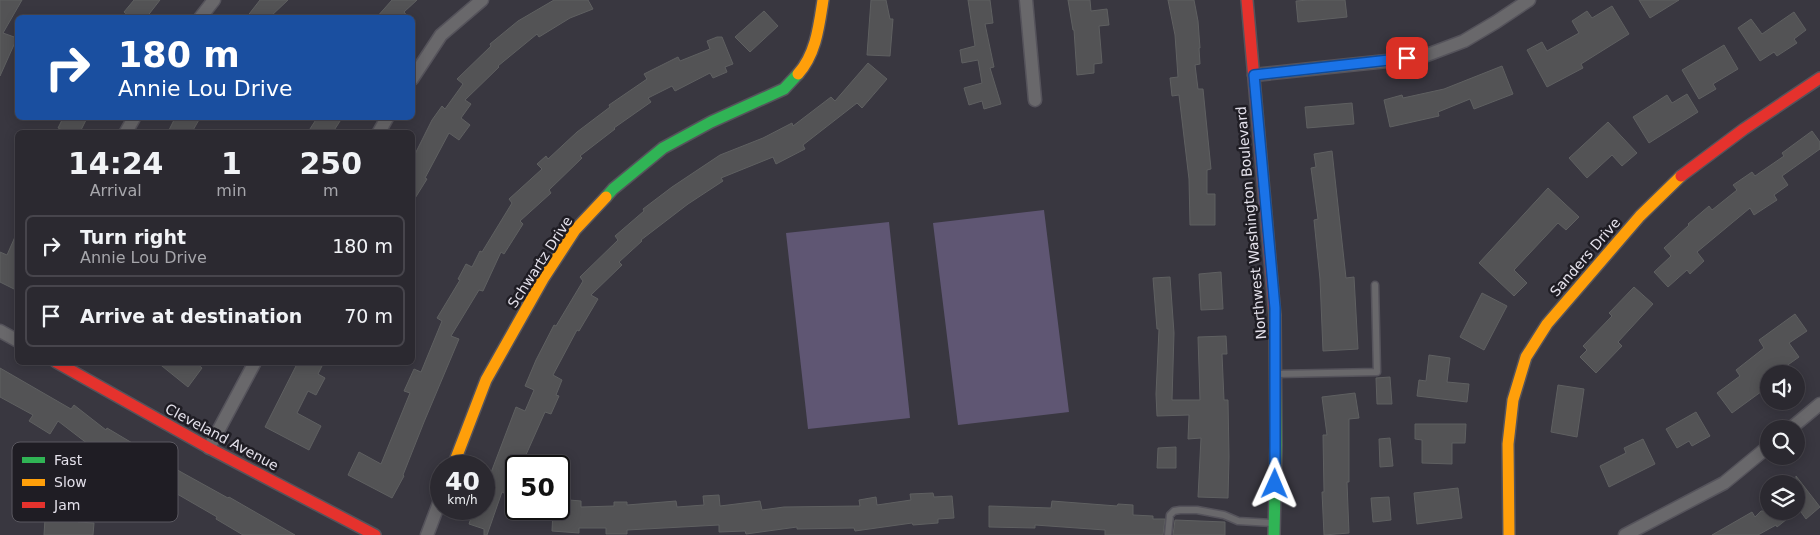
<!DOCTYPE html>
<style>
body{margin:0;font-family:"DejaVu Sans",sans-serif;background:#333138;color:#f1f3f6;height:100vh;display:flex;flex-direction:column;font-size:19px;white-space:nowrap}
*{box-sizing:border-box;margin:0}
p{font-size:16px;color:#a6a6ab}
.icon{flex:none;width:28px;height:28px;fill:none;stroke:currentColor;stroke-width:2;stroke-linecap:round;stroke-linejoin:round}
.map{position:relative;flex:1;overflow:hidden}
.side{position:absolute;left:15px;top:130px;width:400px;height:235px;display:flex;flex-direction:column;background:#2b2930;border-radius:8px;box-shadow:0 2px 12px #0003,0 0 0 1px #47454c}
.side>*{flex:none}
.guide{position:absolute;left:15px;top:15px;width:400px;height:105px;border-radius:8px;box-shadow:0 2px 12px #0003,0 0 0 1px #47454c;background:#1a4fa0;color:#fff;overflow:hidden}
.controls{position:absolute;left:1760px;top:365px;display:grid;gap:10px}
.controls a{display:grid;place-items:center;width:45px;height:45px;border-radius:50%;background:#2b2930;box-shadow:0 2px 12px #0003,0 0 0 1px #47454c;font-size:25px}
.speed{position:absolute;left:430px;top:455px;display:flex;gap:10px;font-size:25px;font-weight:700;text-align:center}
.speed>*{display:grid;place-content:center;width:65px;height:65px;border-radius:50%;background:#2b2930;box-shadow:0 2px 12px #0003,0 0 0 1px #47454c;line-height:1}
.speed small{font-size:12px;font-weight:400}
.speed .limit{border:2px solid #111;border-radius:8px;background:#fff;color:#111}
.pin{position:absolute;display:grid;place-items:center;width:42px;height:42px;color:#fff;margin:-21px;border-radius:10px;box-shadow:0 2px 8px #0006}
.me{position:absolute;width:55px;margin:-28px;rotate:1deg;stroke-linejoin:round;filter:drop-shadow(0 0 4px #0008)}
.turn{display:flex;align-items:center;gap:18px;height:105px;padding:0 20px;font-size:22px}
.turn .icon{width:65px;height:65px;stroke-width:2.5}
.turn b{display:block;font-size:35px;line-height:42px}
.eta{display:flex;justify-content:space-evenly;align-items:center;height:85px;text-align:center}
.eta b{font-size:30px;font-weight:800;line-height:35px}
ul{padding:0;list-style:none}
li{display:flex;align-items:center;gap:15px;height:62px;margin:0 10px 8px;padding:0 10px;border:2px solid #47454c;border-radius:8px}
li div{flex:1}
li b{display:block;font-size:19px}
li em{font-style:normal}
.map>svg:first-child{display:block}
.green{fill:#5f5673}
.building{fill:#535355;stroke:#5f6061}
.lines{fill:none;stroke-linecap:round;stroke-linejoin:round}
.lane-casing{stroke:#55535b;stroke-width:9}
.street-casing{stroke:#55535b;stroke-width:15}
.fast-casing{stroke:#55535b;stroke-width:14}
.slow-casing{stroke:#55535b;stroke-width:14}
.jam-casing{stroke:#55535b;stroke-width:14}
.lane{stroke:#69686b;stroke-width:6}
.street{stroke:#69686b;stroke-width:12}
.fast{stroke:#30b455;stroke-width:11}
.slow{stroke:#ff9f0a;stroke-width:11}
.jam{stroke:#e5322d;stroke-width:11}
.route-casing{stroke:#114b97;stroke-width:12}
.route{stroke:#1a73e8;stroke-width:9}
.labels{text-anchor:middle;stroke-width:5;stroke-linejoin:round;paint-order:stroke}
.street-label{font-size:14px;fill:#e4e1eb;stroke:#1f1d24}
.key{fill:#1f1d24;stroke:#5a5860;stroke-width:1}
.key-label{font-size:14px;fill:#e4e1eb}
</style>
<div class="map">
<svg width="1820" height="535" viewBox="0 0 1820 535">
<rect width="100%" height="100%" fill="#393740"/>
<!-- green -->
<path class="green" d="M1044,210L1069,412L958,425L933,223Z
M889,222L910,418L808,429L786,233Z"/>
<!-- building -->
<path class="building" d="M0,0H22L3,33L17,38L0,76Z
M134,0H160L146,18H131L124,12Z
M260,0H288L269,18H246Z
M392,0H417L404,12L409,18H376Z
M554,0H588L593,9L570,18L539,37L537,34L498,66L499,67L465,100L471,104L461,118L470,125L459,140L449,133L425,178L427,179L412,203V160L432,120L442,106L445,109L463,84L457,79L491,46L490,44L518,21Z
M871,0H886L890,19H893L890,56L867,55Z
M968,0H990L993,23L985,24L994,67L990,68L1001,104L984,109L982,101L969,105L964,88L982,83L978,60L962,63L960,50L975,46Z
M1068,0H1090L1091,11L1107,9L1109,25L1099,26L1102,63L1094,64V73L1077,75L1074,30H1073Z
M1168,0H1194L1198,21L1200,48H1199L1200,64L1195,65L1198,89H1203L1211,169L1207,170V194H1215V225H1190L1189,179L1179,95L1172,96L1170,78L1178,77L1175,35Z
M1309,0H1345L1347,17L1298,22L1296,1Z
M1639,0H1679L1650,18Z
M1612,6L1629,34L1581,64L1583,68L1547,87L1527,50L1542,42L1547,51L1579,33L1572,21L1587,11L1592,18Z
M764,11L778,26L750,52L735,37Z
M1794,12L1806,30L1794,39L1797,43L1777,56L1774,52L1760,61L1738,28L1751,19L1762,34Z
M717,37H722L733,64L725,67L727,72L713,78L710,73L675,91L672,86L648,98L651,102L614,128L615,129L580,156L582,158L549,190L551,193L520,221L523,224L504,254L501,252L483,291L479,290L451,336L459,339L424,422L403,475L404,476L392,498L348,475L359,452L381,464L410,393L404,391L414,369L421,372L442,321L437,318L460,280L458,279L466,264L472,267L480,251L482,252L512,203L509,199L542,169L537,164L546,156L548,159L577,132L610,107L609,105L647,79L644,74L678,57L680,61L710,49L707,41Z
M1724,45L1738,69L1713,84L1716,89L1699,99L1682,70Z
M868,63L887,79L862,108L857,103L803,145L805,149L776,164L773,157L721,178L723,181L688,204L641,240L642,241L619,262L622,265L591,295L598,299L579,331L577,330L553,375L562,380L556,395L559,396L551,414L545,412L521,466H516V479L510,496L502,492L487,535H484V529L469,524L474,509H484V491L516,407L525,411L534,390L525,386L536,360L554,325L556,326L583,281L580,277L618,240L615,236L644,211L643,209L672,187L720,155L763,138L792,123L793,126L831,97L835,101Z
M1502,66L1513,94L1474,109L1470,99L1438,112L1439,116L1390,127L1384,100L1402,95L1403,98L1444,89Z
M1687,94L1698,112L1649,143L1633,117L1667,95L1672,103Z
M1352,103L1354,124L1307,128L1305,107Z
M63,118H87L80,132H67L58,128Z
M175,118H200L192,132H168Z
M317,118H342L333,132H308Z
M1608,122L1637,153L1622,166L1612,155L1587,178L1569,158Z
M1812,131L1820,142V149L1782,176L1788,185L1774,195L1777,200L1754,215L1750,208L1697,252L1704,261L1690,274L1687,270L1668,287L1654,272L1671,256L1664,248L1689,225L1688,224L1709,206L1712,210L1737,190L1733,185L1752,172L1755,176L1784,156L1782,153Z
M1332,151L1346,278L1354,277L1358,349L1323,351L1320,279L1314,220L1318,219L1311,168L1316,167L1314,154Z
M1548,188L1579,217L1566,230L1558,223L1514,270L1527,283L1514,296L1479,263Z
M18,230V291L0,282V252L7,255Z
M1221,272L1223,309L1201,310L1199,274Z
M1170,277L1174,333L1172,400H1200L1198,337L1226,336L1227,354H1222L1224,400H1228L1229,457L1228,498L1198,497L1201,438L1188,439L1189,415L1157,416L1156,394L1159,329H1157L1153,278Z
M1634,287L1653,304L1618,342L1622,346L1596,373L1580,357L1587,350L1583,346L1612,316L1609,313Z
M1482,293L1507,306L1484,350L1460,337Z
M1795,314L1807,331L1789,343L1799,357L1775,374H1769V386L1732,413L1717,393L1740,376L1736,370L1764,348L1759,340Z
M1429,355L1450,358L1447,382L1469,384L1467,402L1417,396L1419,380L1426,381Z
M157,362H195L202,368L188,387Z
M298,362H324L318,374L325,378L316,395L308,391L297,413L321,426L309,450L265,427Z
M0,368L71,409L74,405L106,430L107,428L181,472L228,498L229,497L295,535H243L216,519L217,517L120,461L117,467L100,457L101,454L58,421L50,434L29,421L33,415L0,397Z
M1390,377L1392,404H1377L1376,378Z
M1558,385L1584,389L1577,437L1551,432Z
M1355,393L1359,418L1349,419V482H1347L1349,533L1324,535L1322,492H1324L1323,435H1327L1322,397Z
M1696,412L1710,436L1692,446L1689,441L1677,448L1666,429Z
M1415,424H1466L1465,443H1452V464L1422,463V440L1415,439Z
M1390,438L1393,466L1380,467L1379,439Z
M1643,439L1655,464L1609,487L1600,466L1626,453L1624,448Z
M1176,447V468H1157L1158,448Z
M1796,476L1820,507L1806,519L1796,505Z
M1458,488L1462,518L1417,524L1414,493Z
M933,493L934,497L952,496L954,518L938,519V523L913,525L912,523L855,531L854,528L797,529V527L746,534L745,531L719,532V525L627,530V534H606V528H579V533L552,531L553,510L568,511L569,500L581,501V507L614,506V502H627V505L676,501L677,507L704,505L703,496L719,495L720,506L760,501L762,510L784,507L860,506L859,500L876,497L877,505L911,500L910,494Z
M1389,497L1391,520L1373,522L1371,498Z
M1052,501L1117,506L1118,504L1133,505V515L1153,516V519H1165L1163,535H1105V530L1035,525V528L989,527V506L1051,508Z
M1761,511H1797L1777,527L1776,525L1758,535H1712L1752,512L1755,517Z
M60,513L78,514V522L94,523L93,535H44L45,519L60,521Z
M1175,520L1225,522V535H1173Z"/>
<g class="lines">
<defs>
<path id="lane" d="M1277,374L1377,372L1375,285
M1168,535L1170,515L1174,511L1180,510H1197L1224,515L1238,521L1273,523"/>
<path id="street" d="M1026,0L1035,100
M200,18L214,0
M1254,75L1387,61L1427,55L1464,41L1496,22L1529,0
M412,79L441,35L482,0
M126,132L134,118
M379,132L387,118
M0,331L18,341
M1790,429L1820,404
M209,448L255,362
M427,535L441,498
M1625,535L1724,483L1769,446"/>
<path id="fast" d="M606,197L613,189L663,148L711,122L784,89L798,74
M1274,535L1276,445L1275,316"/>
<path id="slow" d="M798,74C816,54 819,26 823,0
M453,466L486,380L543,279L575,230L606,197
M1509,535L1508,444L1513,400L1526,357L1547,324L1640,216L1681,176"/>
<path id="jam" d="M1247,0L1275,316
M1681,176L1744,129L1820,78
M56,362L209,448L375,535"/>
</defs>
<!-- lane casing -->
<use href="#lane" class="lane-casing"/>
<!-- street casing -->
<use href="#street" class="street-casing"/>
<!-- fast casing -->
<use href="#fast" class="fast-casing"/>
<!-- slow casing -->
<use href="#slow" class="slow-casing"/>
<!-- jam casing -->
<use href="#jam" class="jam-casing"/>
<!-- lane -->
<use href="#lane" class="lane"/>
<!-- street -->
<use href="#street" class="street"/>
<!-- fast -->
<use href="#fast" class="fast"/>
<!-- slow -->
<use href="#slow" class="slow"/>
<!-- jam -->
<use href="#jam" class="jam"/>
</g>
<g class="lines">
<defs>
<path id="route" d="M1275,484V308L1254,75L1407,58"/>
</defs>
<!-- route casing -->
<use href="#route" class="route-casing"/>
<!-- route -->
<use href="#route" class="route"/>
</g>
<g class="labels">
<!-- street labels -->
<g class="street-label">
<text transform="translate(1251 223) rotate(-95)" y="5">Northwest Washington Boulevard</text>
<text transform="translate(1585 257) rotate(-49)" y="5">Sanders Drive</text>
<text transform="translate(540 262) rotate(-57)" y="5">Schwartz Drive</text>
<text transform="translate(222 437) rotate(28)" y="5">Cleveland Avenue</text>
</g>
</g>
<!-- legend -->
<rect x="12" y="442" width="166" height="80" rx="8" class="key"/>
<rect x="22" y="457" width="23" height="6" fill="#30b455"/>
<rect x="22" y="479" width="23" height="7" fill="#ff9f0a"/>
<rect x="22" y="502" width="23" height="6" fill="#e5322d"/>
<g class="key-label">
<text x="54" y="465">Fast</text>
<text x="54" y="487">Slow</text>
<text x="54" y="510">Jam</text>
</g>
</svg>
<div class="controls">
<a><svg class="icon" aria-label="sound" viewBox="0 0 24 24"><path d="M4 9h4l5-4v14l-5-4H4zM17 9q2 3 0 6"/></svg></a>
<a><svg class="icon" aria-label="search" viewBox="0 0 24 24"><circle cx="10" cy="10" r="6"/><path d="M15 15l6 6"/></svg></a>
<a><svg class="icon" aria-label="layers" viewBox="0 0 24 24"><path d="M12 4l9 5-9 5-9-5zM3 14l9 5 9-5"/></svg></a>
</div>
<div class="speed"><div>40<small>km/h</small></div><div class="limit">50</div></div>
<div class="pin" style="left:1407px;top:58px;background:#d93025"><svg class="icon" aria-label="arrive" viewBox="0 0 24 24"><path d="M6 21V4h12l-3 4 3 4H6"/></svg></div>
<svg class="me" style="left:1275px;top:484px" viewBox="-20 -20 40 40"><path d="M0-17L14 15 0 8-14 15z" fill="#1a73e8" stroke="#fff" stroke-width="4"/></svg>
<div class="guide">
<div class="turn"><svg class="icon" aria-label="right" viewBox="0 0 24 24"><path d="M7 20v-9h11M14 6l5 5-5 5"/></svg><div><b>180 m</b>Annie Lou Drive</div></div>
</div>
<section class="side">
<div class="eta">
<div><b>14:24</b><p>Arrival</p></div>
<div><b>1</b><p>min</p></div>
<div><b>250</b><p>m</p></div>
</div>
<ul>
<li><svg class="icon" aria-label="right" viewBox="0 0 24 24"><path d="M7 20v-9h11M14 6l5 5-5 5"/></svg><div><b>Turn right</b><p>Annie Lou Drive</p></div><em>180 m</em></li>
<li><svg class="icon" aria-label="arrive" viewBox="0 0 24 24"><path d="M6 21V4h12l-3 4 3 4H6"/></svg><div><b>Arrive at destination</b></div><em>70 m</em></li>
</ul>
</section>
</div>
